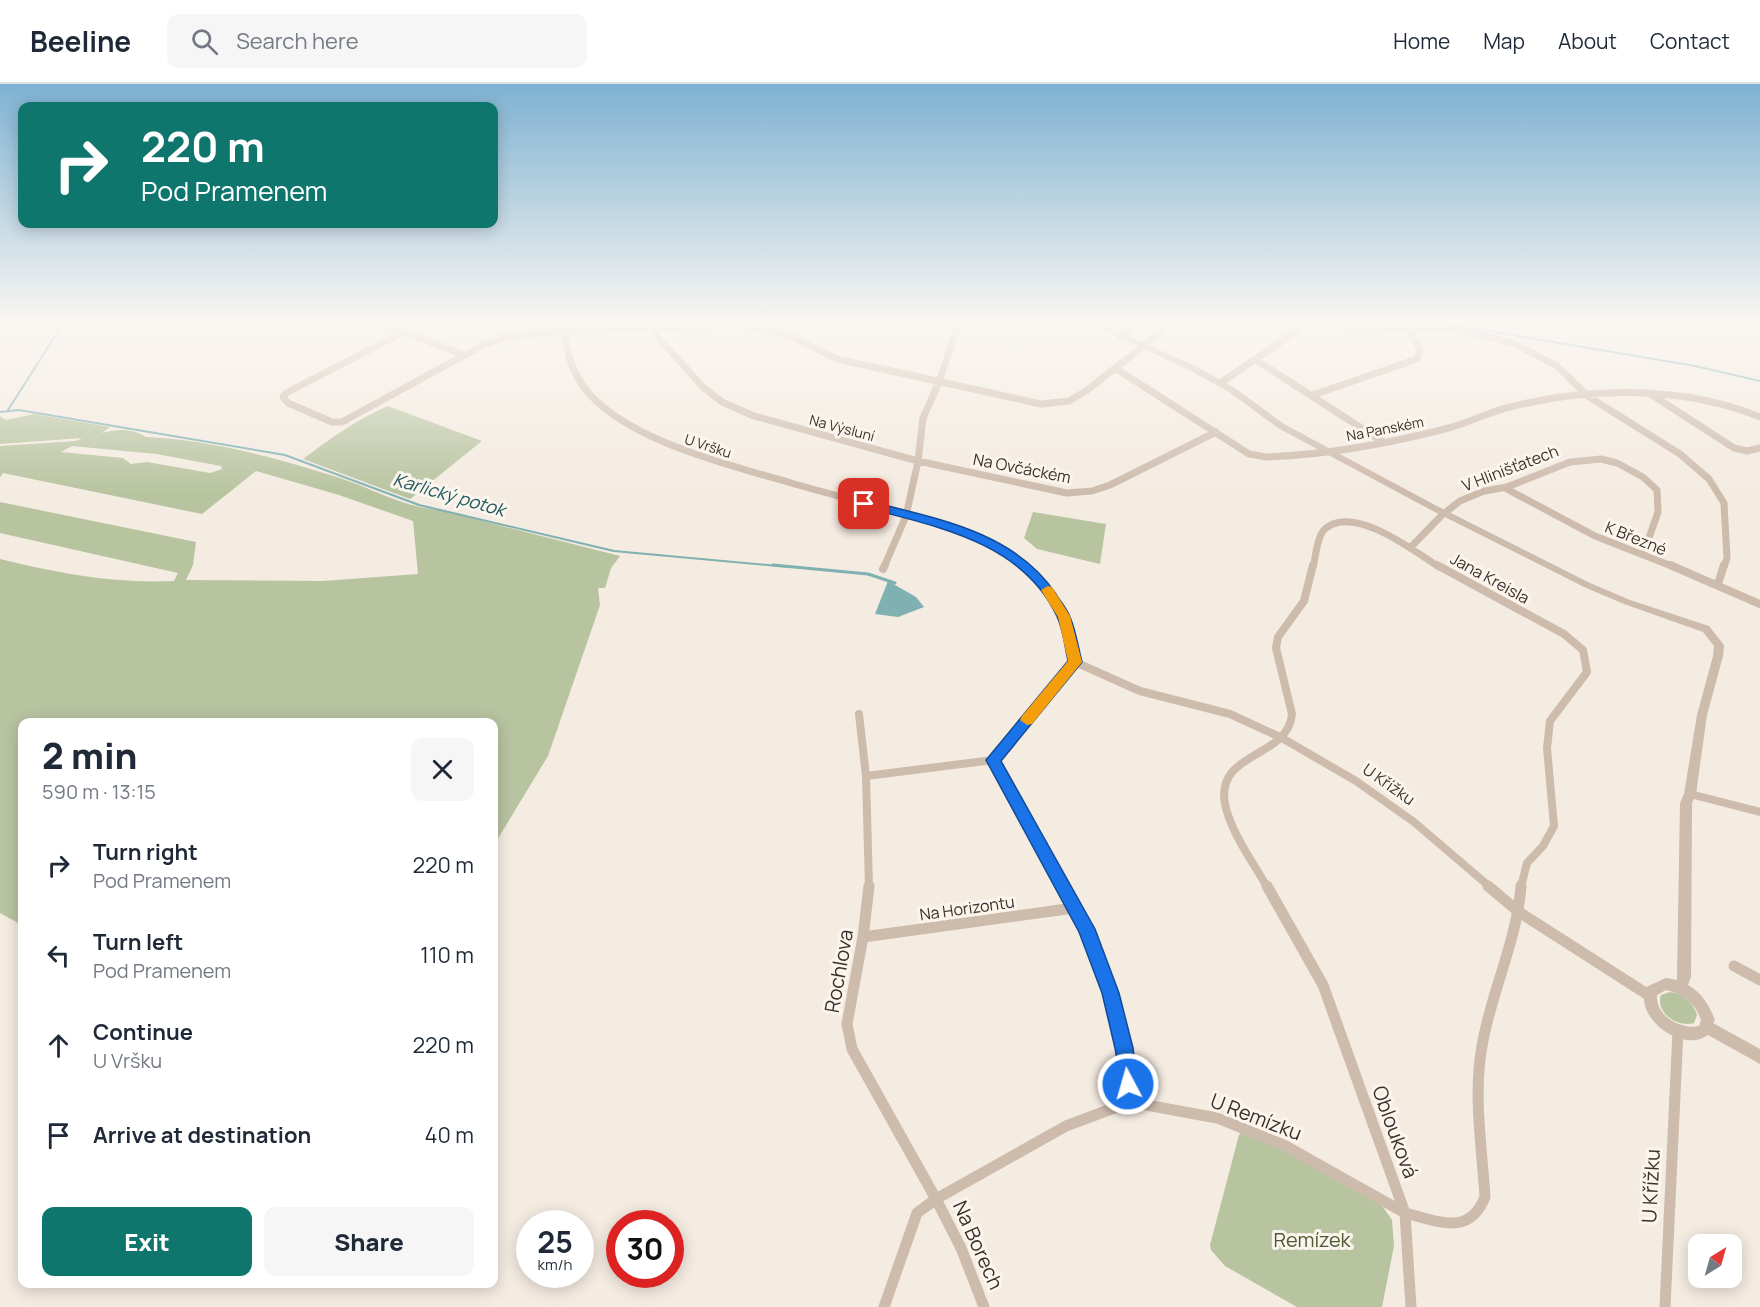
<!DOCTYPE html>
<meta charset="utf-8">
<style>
body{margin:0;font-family:Manrope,sans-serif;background:#f6f6f7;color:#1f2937;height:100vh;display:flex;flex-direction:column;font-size:22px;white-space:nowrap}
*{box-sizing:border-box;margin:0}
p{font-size:20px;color:#747a83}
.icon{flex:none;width:33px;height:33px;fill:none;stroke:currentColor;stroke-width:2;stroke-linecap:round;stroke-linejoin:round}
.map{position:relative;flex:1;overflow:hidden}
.details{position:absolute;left:18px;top:634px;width:480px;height:570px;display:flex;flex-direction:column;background:#fff;border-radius:12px;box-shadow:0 3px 15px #0003}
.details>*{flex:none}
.top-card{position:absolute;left:18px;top:18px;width:480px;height:126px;border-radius:12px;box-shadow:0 3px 15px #0003;background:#0f766e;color:#fff;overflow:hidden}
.needle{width:39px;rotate:37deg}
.buttons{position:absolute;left:1688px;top:1150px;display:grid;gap:12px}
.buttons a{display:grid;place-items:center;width:54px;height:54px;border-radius:12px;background:#fff;box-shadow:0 3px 15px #0003;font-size:30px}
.speed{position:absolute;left:516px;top:1126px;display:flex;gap:12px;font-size:30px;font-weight:700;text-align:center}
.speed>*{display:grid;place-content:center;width:78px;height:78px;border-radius:50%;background:#fff;box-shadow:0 3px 15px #0003;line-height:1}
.speed small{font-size:15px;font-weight:400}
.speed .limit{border:9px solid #d22;background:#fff;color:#111}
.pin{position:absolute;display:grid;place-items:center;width:51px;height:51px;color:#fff;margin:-26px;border-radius:12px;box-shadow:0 3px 9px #0006}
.me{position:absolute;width:66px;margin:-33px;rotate:354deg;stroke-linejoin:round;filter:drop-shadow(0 0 4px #0008)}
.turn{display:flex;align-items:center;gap:21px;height:126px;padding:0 24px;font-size:27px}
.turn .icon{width:78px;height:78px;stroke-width:2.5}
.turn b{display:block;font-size:42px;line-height:51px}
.round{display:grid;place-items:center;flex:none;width:63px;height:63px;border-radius:12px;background:#f6f6f7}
.overview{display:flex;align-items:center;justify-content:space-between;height:102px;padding:0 24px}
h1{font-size:36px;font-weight:800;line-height:45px}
.action{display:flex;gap:12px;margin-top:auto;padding:12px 24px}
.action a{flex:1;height:69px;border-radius:12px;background:#0f766e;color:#fff;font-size:24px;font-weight:800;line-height:69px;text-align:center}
.action a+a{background:#f6f6f7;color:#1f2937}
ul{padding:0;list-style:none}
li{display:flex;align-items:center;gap:18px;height:90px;padding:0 24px}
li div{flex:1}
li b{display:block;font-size:22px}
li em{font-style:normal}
header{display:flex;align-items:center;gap:36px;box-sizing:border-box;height:84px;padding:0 30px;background:#fff;border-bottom:2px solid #e0e1e3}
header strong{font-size:28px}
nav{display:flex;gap:33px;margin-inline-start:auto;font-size:21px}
.search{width:420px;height:54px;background:#f6f6f7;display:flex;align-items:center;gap:15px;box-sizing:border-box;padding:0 21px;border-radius:12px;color:#747a83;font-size:22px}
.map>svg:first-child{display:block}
.green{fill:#b8c4a0;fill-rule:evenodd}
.water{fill:#7fb0b2}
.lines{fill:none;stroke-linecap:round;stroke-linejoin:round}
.stream-far1{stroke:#7fb0b2;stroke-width:2}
.stream{stroke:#7fb0b2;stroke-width:3}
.minor-far2{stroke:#cdbbac;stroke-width:7}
.minor-far1{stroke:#cdbbac;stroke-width:8}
.minor{stroke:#cdbbac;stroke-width:11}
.tertiary{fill:#cdbbac;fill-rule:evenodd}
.route{fill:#1a73e8;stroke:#114b97;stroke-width:1.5}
.slow{fill:#f59e0b}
.labels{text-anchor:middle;stroke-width:6;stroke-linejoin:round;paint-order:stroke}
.far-street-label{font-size:14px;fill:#3b302b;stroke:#fbf5ee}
.street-label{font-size:16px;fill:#3b302b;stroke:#fbf5ee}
.water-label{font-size:18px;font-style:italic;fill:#1f5a5e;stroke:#fbf5ee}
.near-street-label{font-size:20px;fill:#3b302b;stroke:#fbf5ee}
.near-park-label{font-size:20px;fill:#4a5a2e;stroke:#fbf5ee}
</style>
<header>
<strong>Beeline</strong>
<div class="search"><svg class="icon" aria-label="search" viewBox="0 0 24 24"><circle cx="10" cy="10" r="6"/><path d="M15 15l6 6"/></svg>Search here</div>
<nav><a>Home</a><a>Map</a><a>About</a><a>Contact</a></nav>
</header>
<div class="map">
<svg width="1760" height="1223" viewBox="0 0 1760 1223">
<rect width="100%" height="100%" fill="#f4ebe1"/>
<!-- green -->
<path class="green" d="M388,322L482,357L410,415L303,375C330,355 357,335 388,322Z
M34,330L110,343L102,349C118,345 131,344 146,353C212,356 277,374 340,394C373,405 406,424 440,426L620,472L611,484L605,504H598L600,521L548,672L494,761V639H22V841L0,829V475C56,489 116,500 174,497L178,489L0,449V418L196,458L193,481L186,496L323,497L418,490L413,437L339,411L256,387L202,430L3,389L0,393V362L76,357L82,354L0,360V332L6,336ZM72,362L156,370L221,382L222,385L210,389L147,378L131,380L123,374L61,368Z
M1033,428L1106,440L1100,480L1037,465L1024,454Z
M1670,908C1683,910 1693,918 1697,931L1694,939C1678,944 1655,929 1661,911Z
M1244,1046L1378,1116L1392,1136L1394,1162L1382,1223H1297L1225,1182L1211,1166L1210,1161L1239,1051Z"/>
<!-- water -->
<path class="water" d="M888,497L916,513L924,523L898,533L875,530Z"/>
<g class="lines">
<!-- stream-far1 -->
<path class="stream-far1" d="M1401,238L1453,241L1695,282L1760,297
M8,326L64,238
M0,328L19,326L285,371L419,421L614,467L790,483"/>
<!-- stream -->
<path class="stream" d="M773,481L868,490L895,499"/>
<!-- minor-far2 -->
<path class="minor-far2" d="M379,238L404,248
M563,238C566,262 569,282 583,302C622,356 730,381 791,399C851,416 912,431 970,450L996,462L1025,483
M654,243L657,252L702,302L722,318L754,332L918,377L1067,409L1092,407L1110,401L1216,348
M1120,252L1137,238
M464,271L404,248L286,309L283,313L288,319L332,338H342L483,261L505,253L548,248L742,241L788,251L837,275L1041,320L1069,317L1086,307L1174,238
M1256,276L1383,358
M1115,284L1249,370L1266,373C1323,371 1390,359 1445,345C1469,339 1490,327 1514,322C1593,303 1684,302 1760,333
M1220,299L1306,241L1454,245L1513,259L1557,282L1589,313L1680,370L1709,395L1724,419L1727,474L1724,483
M1649,309L1734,364L1747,367L1760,364
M1313,311L1417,275L1420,266L1408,244
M1505,404L1595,452L1674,483
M1410,464L1442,431L1460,417L1484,407L1507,403L1570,378L1601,375L1617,379L1643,393L1657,406L1658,428L1643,471
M884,483L906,432L918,377L923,334L939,298L959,238
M1313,483C1316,472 1317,451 1326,444C1355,421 1414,467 1439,483"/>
<!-- minor-far1 -->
<path class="minor-far1" d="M1024,481C1053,509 1066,540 1075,578
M1437,481L1564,550L1583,566L1587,588L1550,637L1547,664L1554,742L1543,762L1527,779L1521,803
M1670,481L1760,520
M883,485L885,481
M1718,500L1724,481
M1075,578L1140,607L1230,630L1282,654L1356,697L1414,738L1490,803
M859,630L866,692L869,803
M993,676L1063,803
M866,692L993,676L1075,578
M1690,710L1760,728
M1267,803C1253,778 1231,749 1225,720C1215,667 1288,675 1292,630L1276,564L1278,553L1304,517L1313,481"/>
<!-- minor -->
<path class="minor" d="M869,802L863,853L847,940L852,965L936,1115L917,1129L884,1223
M1062,802C1101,872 1121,938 1130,1018
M1267,802L1323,901L1405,1129C1438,1137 1469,1153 1485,1113C1482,1064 1473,1011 1482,962C1491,908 1517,857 1521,802
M1488,802L1519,828L1650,912
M863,853L1074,824
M1734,882L1760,896
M984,1223L961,1164L936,1115L1066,1042L1130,1018L1217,1034L1284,1061L1405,1129L1411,1223
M1665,1223L1678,947"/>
<!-- tertiary -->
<path class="tertiary" d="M1087,238H1097L1195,282L1235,304L1284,340L1435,421L1590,499L1630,516L1709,542L1724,561L1723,572L1707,631L1696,710L1692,719L1691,893L1688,901C1703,910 1709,921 1715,936L1713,939L1760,965V980L1708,951C1683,970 1633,934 1646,903L1666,894L1677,896V893L1680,719L1684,710L1697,631L1713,572L1714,562L1703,548L1624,520L1584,503L1429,425L1278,344L1229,308L1189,286ZM1666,906C1683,910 1696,920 1701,936L1699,942C1680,946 1655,931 1657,911Z"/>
</g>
<!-- sky -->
<linearGradient id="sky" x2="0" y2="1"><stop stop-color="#7eb2d2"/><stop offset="0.58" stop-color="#faf6f2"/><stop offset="1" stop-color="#faf6f2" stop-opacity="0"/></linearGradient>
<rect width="1760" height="410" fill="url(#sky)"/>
<!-- route -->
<path class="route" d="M864,416C933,434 1013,446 1056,510C1060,517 1067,525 1070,533C1076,547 1078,563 1082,578L1001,677L1095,845L1119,909L1133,964L1137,1000L1135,1007L1128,1009L1122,1007L1115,964L1102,909L1079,848L986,676L1068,577C1065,563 1063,545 1057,532C1021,456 932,442 860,422V417Z"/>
<!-- slow -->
<path class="slow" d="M1048,502L1052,503L1070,532L1082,578L1032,640L1027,641L1020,636L1022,632L1068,577L1058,533L1041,506Z"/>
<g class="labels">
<!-- far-street labels -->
<g class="far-street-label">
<text transform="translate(842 344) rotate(15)" y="5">Na Výsluní</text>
<text transform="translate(1385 345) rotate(-11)" y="5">Na Panském</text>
<text transform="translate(708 362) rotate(18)" y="5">U Vršku</text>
</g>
<!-- street labels -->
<g class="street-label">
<text transform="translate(1022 384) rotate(11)" y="6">Na Ovčáckém</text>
<text transform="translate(1510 384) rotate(-21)" y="6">V Hlinišťatech</text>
<text transform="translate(1636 454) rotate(22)" y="6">K Březné</text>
<text transform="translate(1490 494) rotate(29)" y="6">Jana Kreisla</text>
<text transform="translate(1389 700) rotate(35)" y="6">U Křížku</text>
<text transform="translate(967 824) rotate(-8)" y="6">Na Horizontu</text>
</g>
<!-- water labels -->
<g class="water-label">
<text transform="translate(449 411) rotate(16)" y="6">Karlický potok</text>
</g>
<!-- near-street labels -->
<g class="near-street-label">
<text transform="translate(839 887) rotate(-80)" y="7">Rochlova</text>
<text transform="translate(1256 1033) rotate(21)" y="7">U Remízku</text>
<text transform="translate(1395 1048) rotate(70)" y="7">Oblouková</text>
<text transform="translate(1651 1102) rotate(-87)" y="7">U Křížku</text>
<text transform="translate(978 1161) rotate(66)" y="7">Na Borech</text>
</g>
<!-- near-park labels -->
<g class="near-park-label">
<text x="1312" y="1163">Remízek</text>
</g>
</g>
</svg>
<div class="buttons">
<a><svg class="needle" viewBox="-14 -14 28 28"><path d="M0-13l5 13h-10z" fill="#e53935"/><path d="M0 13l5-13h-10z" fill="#747a83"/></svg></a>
</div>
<div class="speed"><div>25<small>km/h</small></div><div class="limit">30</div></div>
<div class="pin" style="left:864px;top:420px;background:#d93025"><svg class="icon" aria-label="arrive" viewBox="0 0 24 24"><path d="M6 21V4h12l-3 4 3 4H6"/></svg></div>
<svg class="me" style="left:1128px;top:1000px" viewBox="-20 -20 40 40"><circle r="17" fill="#1a73e8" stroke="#fff" stroke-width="3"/><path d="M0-11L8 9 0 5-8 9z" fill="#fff"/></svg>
<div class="top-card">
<div class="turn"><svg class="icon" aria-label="right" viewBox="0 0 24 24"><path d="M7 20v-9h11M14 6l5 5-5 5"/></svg><div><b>220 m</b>Pod Pramenem</div></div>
</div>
<section class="details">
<div class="overview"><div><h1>2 min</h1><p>590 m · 13:15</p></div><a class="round"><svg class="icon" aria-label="close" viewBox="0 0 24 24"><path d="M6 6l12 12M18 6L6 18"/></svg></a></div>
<ul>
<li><svg class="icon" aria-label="right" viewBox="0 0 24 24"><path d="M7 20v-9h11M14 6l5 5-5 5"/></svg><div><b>Turn right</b><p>Pod Pramenem</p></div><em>220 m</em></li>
<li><svg class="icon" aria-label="left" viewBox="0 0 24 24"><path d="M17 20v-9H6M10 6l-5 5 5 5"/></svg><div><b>Turn left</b><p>Pod Pramenem</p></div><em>110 m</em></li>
<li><svg class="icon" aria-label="ahead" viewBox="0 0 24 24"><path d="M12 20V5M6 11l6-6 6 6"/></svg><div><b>Continue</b><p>U Vršku</p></div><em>220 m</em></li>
<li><svg class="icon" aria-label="arrive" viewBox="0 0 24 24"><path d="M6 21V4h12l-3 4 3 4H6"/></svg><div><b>Arrive at destination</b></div><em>40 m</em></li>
</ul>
<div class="action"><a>Exit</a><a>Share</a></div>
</section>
</div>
